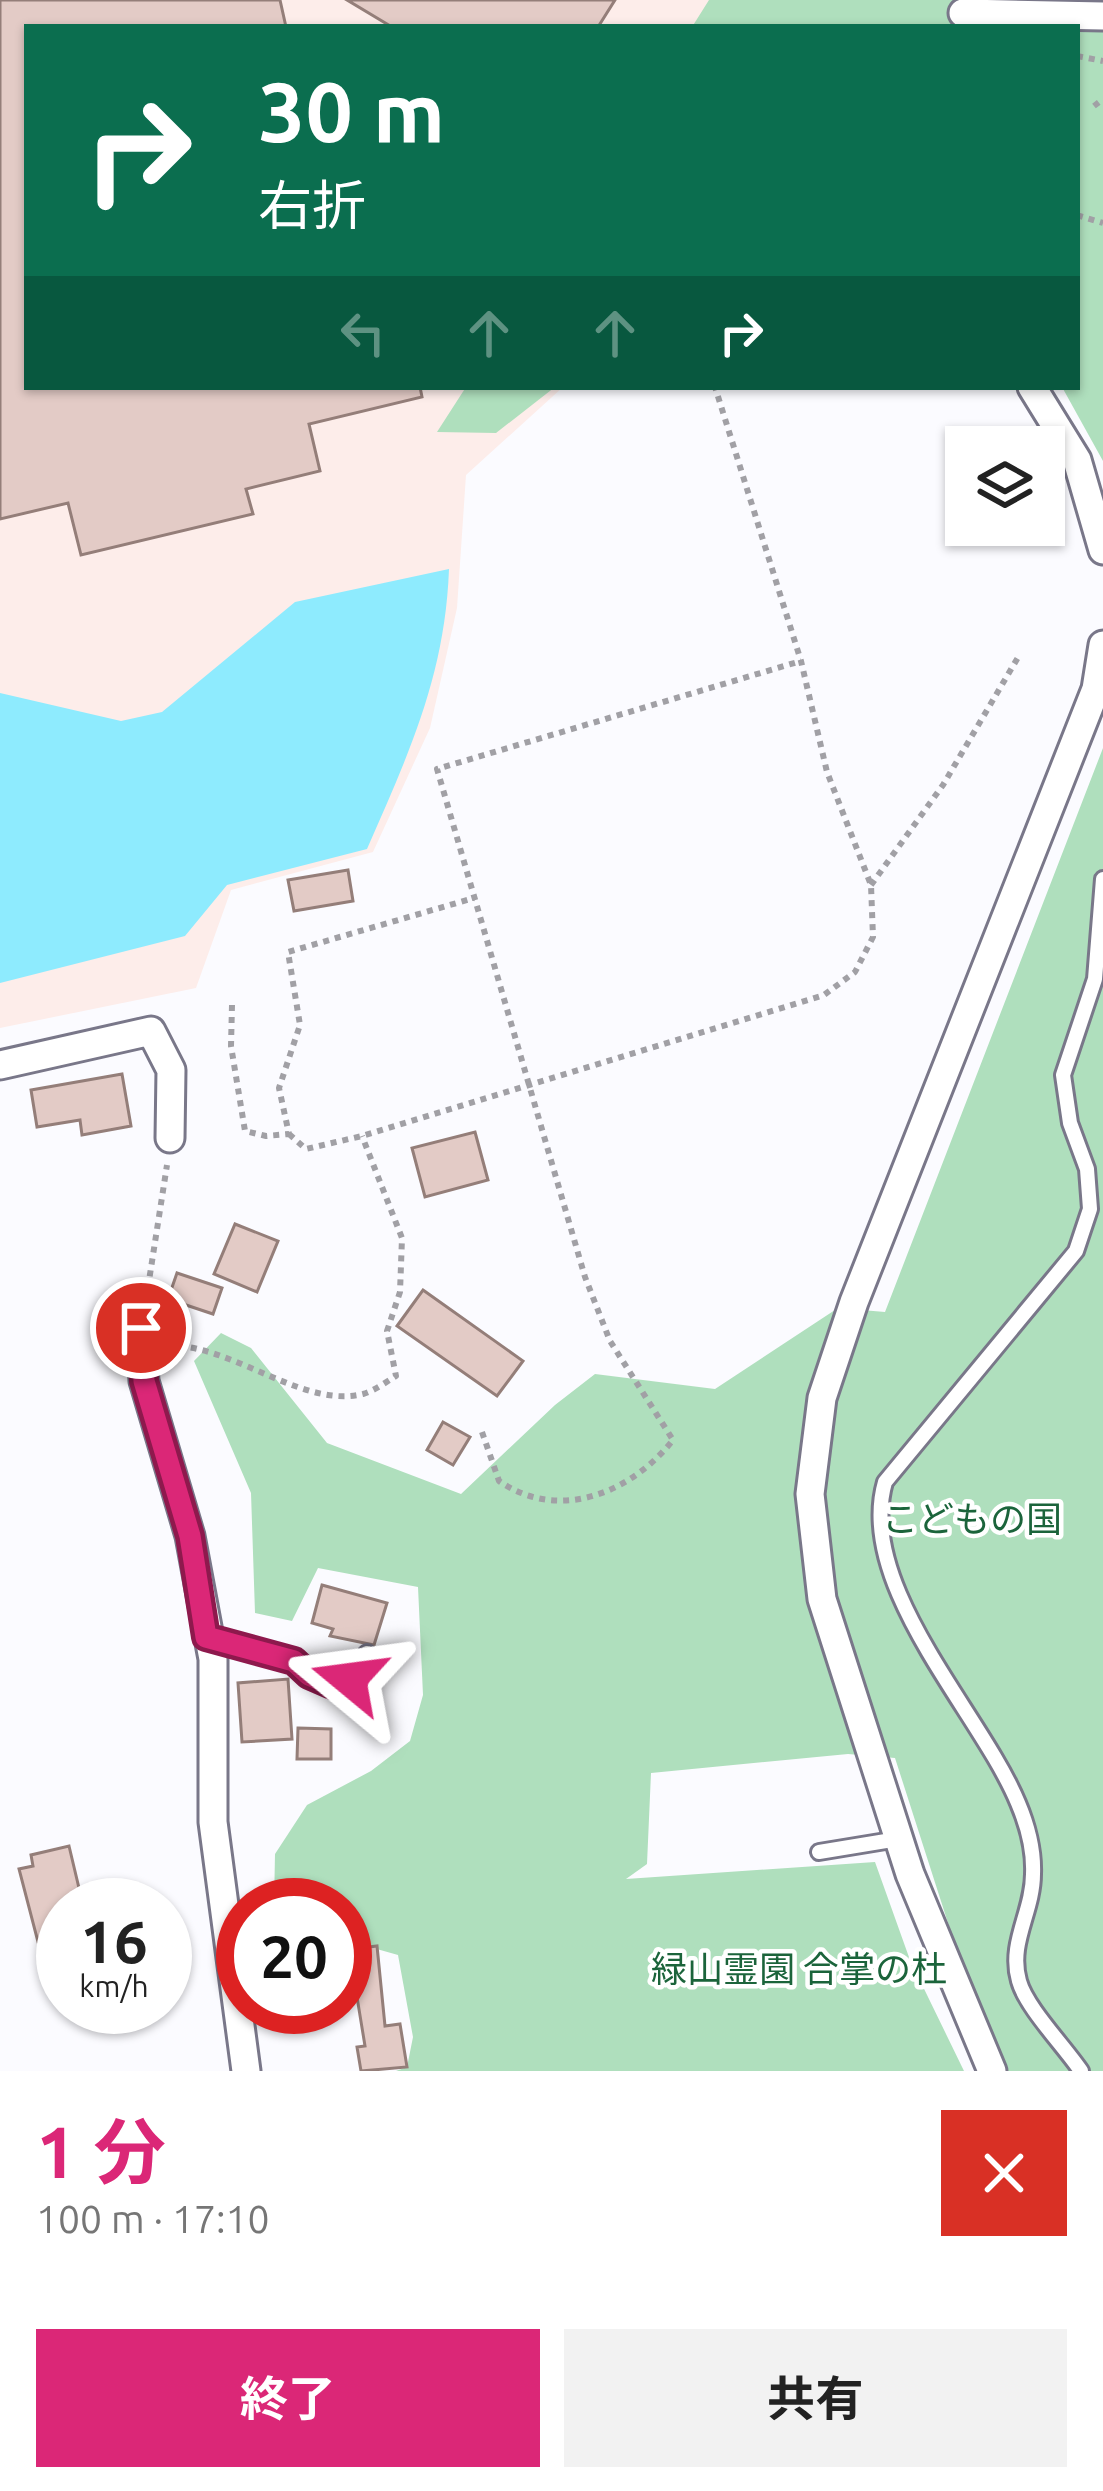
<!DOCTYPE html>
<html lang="ja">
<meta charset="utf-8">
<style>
body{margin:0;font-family:Ubuntu,"Noto Sans JP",sans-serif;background:#f2f2f2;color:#222;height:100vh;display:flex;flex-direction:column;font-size:45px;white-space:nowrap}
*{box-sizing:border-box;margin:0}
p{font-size:39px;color:#767676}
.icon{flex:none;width:66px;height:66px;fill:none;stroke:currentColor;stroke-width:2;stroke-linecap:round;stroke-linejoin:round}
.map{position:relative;height:2071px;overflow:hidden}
.panel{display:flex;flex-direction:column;background:#fff;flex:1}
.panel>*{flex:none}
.top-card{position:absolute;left:24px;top:24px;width:1056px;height:366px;border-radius:0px;box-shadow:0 3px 9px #0004;background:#0b6e4f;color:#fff;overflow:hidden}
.fabs{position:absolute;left:945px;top:426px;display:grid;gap:24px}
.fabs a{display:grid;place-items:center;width:120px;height:120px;border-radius:0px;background:#fff;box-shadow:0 3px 9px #0004;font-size:60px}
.speed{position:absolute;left:36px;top:1878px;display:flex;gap:24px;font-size:60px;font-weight:700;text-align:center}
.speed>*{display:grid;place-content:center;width:156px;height:156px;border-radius:50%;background:#fff;box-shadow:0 3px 9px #0004;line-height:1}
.speed small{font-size:30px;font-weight:400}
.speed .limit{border:18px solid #d22;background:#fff;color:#111}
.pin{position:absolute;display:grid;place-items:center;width:102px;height:102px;color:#fff;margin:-51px;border:6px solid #fff;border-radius:50%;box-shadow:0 3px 12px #0007}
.me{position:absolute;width:132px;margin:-66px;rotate:286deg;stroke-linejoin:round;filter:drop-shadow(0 0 9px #0008)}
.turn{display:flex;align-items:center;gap:42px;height:252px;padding:0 36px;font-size:54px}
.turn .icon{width:156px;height:156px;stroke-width:2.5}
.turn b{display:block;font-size:84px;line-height:102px}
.lanes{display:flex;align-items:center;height:114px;padding:0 36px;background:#0003;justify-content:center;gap:60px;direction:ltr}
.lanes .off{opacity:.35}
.round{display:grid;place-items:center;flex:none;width:126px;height:126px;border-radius:0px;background:#f2f2f2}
.head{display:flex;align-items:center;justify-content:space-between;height:204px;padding:0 36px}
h1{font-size:72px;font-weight:700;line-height:90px;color:#db2777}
.button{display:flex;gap:24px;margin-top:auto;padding:24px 36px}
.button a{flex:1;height:138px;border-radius:0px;background:#db2777;color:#fff;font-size:48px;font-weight:700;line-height:138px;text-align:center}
.button a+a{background:#f2f2f2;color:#222}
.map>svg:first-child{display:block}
.commercial{fill:#fdedea}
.green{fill:#afdfbd}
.water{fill:#8eebfe}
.building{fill:#e3cbc6;stroke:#947e79;stroke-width:3}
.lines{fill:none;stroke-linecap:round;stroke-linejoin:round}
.lane-casing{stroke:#797789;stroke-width:20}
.street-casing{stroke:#797789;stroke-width:33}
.path{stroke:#a1a0a5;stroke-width:6;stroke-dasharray:6 6;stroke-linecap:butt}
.lane{stroke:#fff;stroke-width:14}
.street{stroke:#fff;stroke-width:27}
.route-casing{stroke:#8e194d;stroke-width:30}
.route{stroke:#db2777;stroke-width:21}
.labels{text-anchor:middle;stroke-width:9;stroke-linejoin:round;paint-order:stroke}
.park-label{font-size:36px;fill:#1b643b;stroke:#fff}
</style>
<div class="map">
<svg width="1103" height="2071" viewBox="0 0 1103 2071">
<rect width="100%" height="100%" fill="#fbfbff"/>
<!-- commercial -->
<path class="commercial" d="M0,0H947L939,27H27V387H563L466,475L457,608L430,728L373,852L231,890L196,988L0,1028Z"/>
<!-- green -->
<path class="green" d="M709,0H1103L1095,30L1103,31V461L1062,387H1077V27H692Z
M466,387H555L496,433L437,432Z
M1103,748V2071H987L975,2007L895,1758L848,1754L651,1773L647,1864L626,1879L875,1862L910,1960L964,2071H396L407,2067L413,2037L398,1955L345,1940V1905H274L275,1854L307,1805L371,1771L410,1741L423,1695L418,1587L318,1568L292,1621L255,1613L251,1493L194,1361L221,1333L251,1348L327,1443L461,1494L555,1405L595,1374L715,1389L838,1308L885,1312Z"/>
<!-- water -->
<path class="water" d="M449,569C445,676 409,753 367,849L227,885L185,936L0,983V693L121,721L162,712L295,602Z"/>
<!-- building -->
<path class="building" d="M0,0H280L286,27H27V387H420L422,397L309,424L320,471L246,489L253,514L81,555L68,503L0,519Z
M347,0H615L598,27H392Z
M348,870L353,901L294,911L288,880Z
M122,1074L131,1126L82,1135L80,1120L37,1127L31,1090Z
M475,1132L488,1180L425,1197L412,1148Z
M235,1224L278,1241L257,1292L214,1274Z
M177,1273L222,1288L213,1314L168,1299Z
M423,1290L523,1361L497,1396L397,1326Z
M443,1422L470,1437L453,1465L427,1450Z
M322,1585L387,1603L374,1645L330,1636L333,1629L312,1623Z
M288,1679L292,1739L242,1742L238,1683Z
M298,1728L331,1729V1759H297Z
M69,1846L83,1905H63V1936L38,1942L19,1869L33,1866L31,1855Z
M377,1946L385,2026L400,2024L407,2067L361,2071L357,2047L365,2046L357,1997L345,1998V1950Z"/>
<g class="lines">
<defs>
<path id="lane" d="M211,1638L294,1661L333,1685L349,1679L367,1653
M819,1852L898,1839
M1081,2071C1064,2046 1026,2007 1019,1981C1008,1943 1033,1912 1033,1874C1034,1851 1027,1824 1018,1803C981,1713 855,1586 885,1482L1076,1251L1090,1209L1087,1169L1070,1123L1063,1075L1095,979L1103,879"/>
<path id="street" d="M963,13L1103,16
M1032,387L1077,460L1103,550
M0,1065L151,1031L171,1070L170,1138
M141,1328L144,1381L190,1536L213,1659V1822L246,2071
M992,2071L910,1874L822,1599L810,1494L822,1398L854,1302L1096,689L1103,645"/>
</defs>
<!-- lane casing -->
<use href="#lane" class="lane-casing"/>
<!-- street casing -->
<use href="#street" class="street-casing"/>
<!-- path -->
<path class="path" d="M1077,56L1103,61
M1094,106L1103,99
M1077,215L1103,223
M871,885L943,785L1020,654
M232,1005L231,1046L245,1131L266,1136L289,1134L279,1088L300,1025L288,952L474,898
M289,1134L306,1149L362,1136L824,995L855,972L873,937L871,885L827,772L801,661L715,387
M146,1300L167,1165
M167,1345C234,1345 303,1409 363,1394C374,1391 386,1382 396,1376L387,1331L400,1292L402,1238L362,1136
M482,1432L499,1481C560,1523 632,1492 673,1440L610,1341L585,1277L437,769L801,661"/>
<!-- lane -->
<use href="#lane" class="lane"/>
<!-- street -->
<use href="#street" class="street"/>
</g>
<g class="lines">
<defs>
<path id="route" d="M141,1328L144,1381L190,1536L206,1637L294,1661L309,1675L332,1685L349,1679"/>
</defs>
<!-- route casing -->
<use href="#route" class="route-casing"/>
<!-- route -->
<use href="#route" class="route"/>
</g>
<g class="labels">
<!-- park labels -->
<g class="park-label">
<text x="972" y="1532">こどもの国</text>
<text x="799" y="1982">緑山霊園 合掌の杜</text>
</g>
</g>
</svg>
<div class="fabs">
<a><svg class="icon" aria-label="layers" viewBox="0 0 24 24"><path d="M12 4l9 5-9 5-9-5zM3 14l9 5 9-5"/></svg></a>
</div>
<div class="speed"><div>16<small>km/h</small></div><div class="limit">20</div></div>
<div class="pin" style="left:141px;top:1328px;background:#d93025"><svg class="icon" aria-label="arrive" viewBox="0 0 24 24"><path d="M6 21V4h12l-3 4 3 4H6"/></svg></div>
<svg class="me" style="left:349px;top:1679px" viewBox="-20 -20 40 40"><path d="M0-17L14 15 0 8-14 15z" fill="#db2777" stroke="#fff" stroke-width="4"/></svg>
<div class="top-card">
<div class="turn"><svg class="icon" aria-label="right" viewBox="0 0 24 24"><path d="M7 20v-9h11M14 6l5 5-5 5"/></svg><div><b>30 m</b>右折</div></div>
<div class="lanes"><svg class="icon off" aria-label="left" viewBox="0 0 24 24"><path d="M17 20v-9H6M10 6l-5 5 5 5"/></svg><svg class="icon off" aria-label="ahead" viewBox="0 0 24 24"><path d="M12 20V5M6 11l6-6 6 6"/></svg><svg class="icon off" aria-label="ahead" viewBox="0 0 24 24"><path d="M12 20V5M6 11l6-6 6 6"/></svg><svg class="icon" aria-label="right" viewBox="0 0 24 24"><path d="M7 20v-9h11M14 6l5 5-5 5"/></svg></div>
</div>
</div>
<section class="panel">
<div class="head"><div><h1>1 分</h1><p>100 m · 17:10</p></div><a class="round" style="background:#d93025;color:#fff"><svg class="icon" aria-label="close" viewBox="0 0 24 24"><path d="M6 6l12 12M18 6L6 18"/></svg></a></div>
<div class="button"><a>終了</a><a>共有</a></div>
</section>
